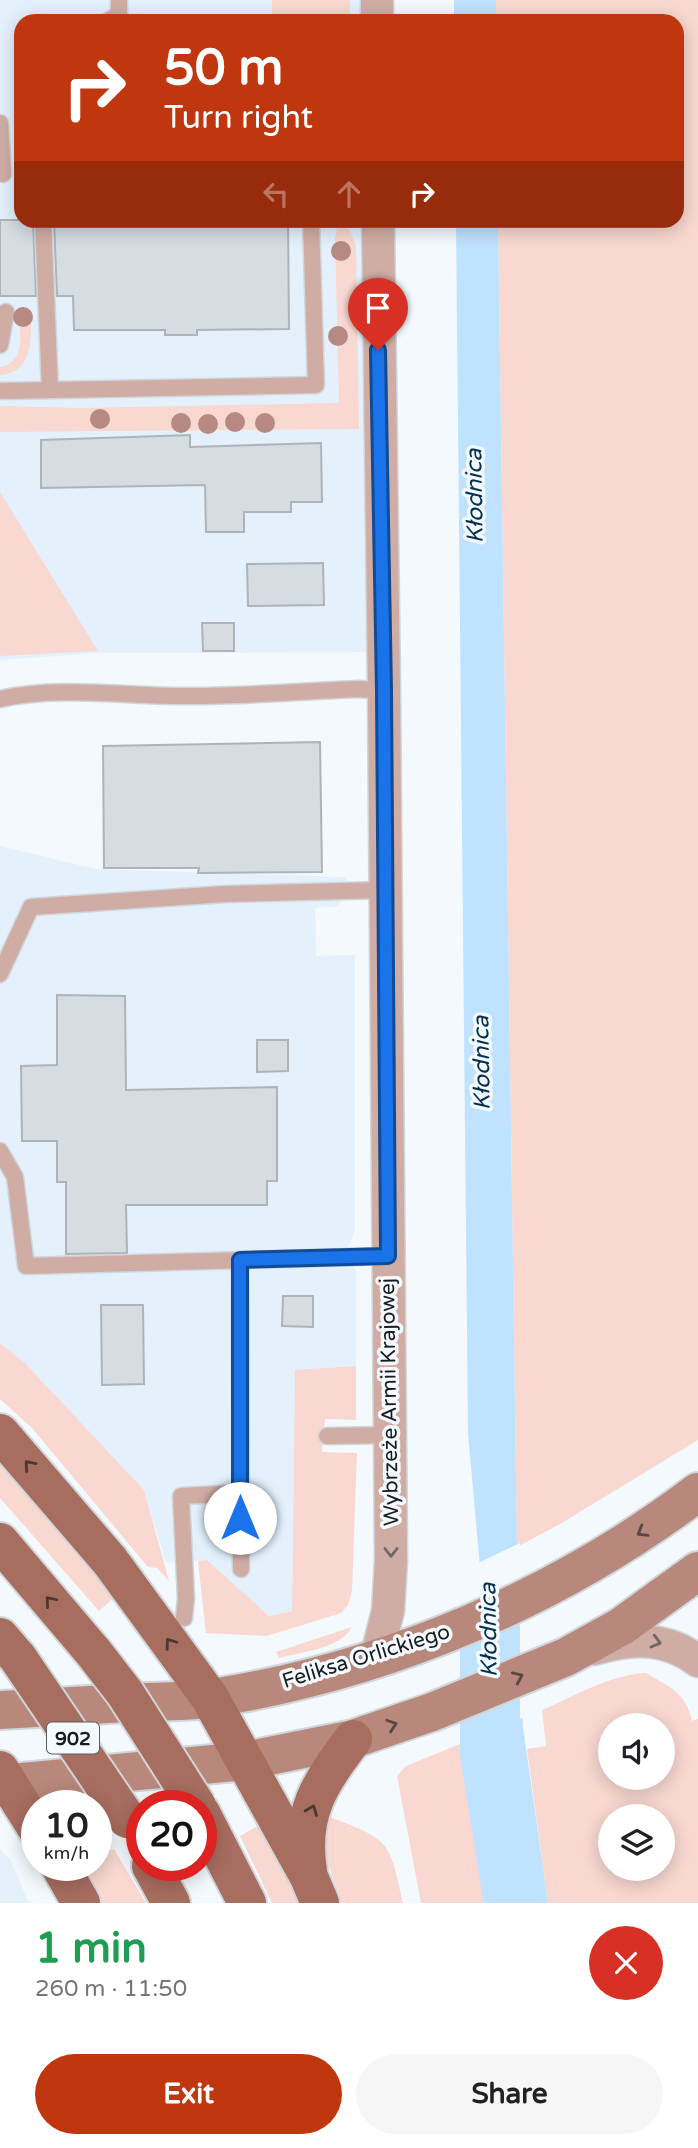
<!DOCTYPE html>
<meta charset="utf-8">
<style>
body{margin:0;font-family:"Varela Round",sans-serif;background:#f6f6f6;color:#202124;height:100vh;display:flex;flex-direction:column;font-size:26px;white-space:nowrap}
*{box-sizing:border-box;margin:0}
p{font-size:23px;color:#757577}
.icon{flex:none;width:38px;height:38px;fill:none;stroke:currentColor;stroke-width:2;stroke-linecap:round;stroke-linejoin:round}
.map{position:relative;height:1903px;overflow:hidden}
.sheet{display:flex;flex-direction:column;background:#fff;flex:1}
.sheet>*{flex:none}
.guide{position:absolute;left:14px;top:14px;width:670px;height:214px;border-radius:21px;box-shadow:0 4px 18px #0003;background:#bf360f;color:#fff;overflow:hidden}
.controls{position:absolute;left:598px;top:1713px;display:grid;gap:14px}
.controls a{display:grid;place-items:center;width:77px;height:77px;border-radius:50%;background:#fff;box-shadow:0 4px 18px #0003;font-size:35px}
.speed{position:absolute;left:21px;top:1790px;display:flex;gap:14px;font-size:35px;font-weight:700;text-align:center}
.speed>*{display:grid;place-content:center;width:91px;height:91px;border-radius:50%;background:#fff;box-shadow:0 4px 18px #0003;line-height:1}
.speed small{font-size:18px;font-weight:400}
.speed .limit{border:10px solid #d22;background:#fff;color:#111}
.pin{position:absolute;display:grid;place-items:center;width:60px;height:60px;color:#fff;margin:-72px -30px;border-radius:50% 50% 50% 0;rotate:-45deg;box-shadow:0 0 7px #0007}
.pin .icon{rotate:45deg}
.me{position:absolute;width:77px;margin:-38px;rotate:0deg;stroke-linejoin:round;filter:drop-shadow(0 0 5px #0008)}
.turn{display:flex;align-items:center;gap:24px;height:147px;padding:0 35px;font-size:32px}
.turn .icon{width:91px;height:91px;stroke-width:2.5}
.turn b{display:block;font-size:49px;line-height:60px}
.lanes{display:flex;align-items:center;height:66px;padding:0 35px;background:#0003;justify-content:center;gap:35px;direction:ltr}
.lanes .off{opacity:.35}
.round{display:grid;place-items:center;flex:none;width:74px;height:74px;border-radius:37px;background:#f6f6f6}
.headline{display:flex;align-items:center;justify-content:space-between;height:119px;padding:0 35px}
h1{font-size:42px;font-weight:800;line-height:52px;color:#1e9e55}
.cta{display:flex;gap:14px;margin-top:auto;padding:14px 35px}
.cta a{flex:1;height:80px;border-radius:42px;background:#bf360f;color:#fff;font-size:28px;font-weight:800;line-height:80px;text-align:center}
.cta a+a{background:#f6f6f6;color:#202124}
.map>svg:first-child{display:block}
.built{fill:#e4f1fd}
.green{fill:#f8d8d0;fill-rule:evenodd}
.water{fill:#bfe2ff}
.pier{fill:#f4f9fe}
.lines{fill:none;stroke-linecap:round;stroke-linejoin:round}
.river{stroke:#bfe2ff;stroke-width:60}
.building{fill:#d5dce2;stroke:#adb3b9;stroke-width:2}
.lane-casing{stroke:#d1d6da;stroke-width:19}
.street-casing{stroke:#d1d6da;stroke-width:35}
.secondary-casing{stroke:#d1d6da;stroke-width:42}
.primary-casing{stroke:#d1d6da;stroke-width:42}
.lane{stroke:#cfada5;stroke-width:16}
.street{stroke:#cfada5;stroke-width:32}
.secondary{stroke:#b8887c;stroke-width:38}
.primary{stroke:#a76d5f;stroke-width:38}
.primary-bridge-casing{stroke:#d1d6da;stroke-width:42;stroke-linecap:butt}
.primary-bridge{stroke:#a76d5f;stroke-width:38}
.tree{fill:#b68a82}
.oneway{stroke:#4b3835}
.oneway2{stroke:#594744}
.oneway3{stroke:#746462}
.route-casing{stroke:#114b97;stroke-width:18}
.route{stroke:#1a73e8;stroke-width:12}
.labels{text-anchor:middle;stroke-width:7;stroke-linejoin:round;paint-order:stroke}
.shield{fill:#f4f9fe;stroke:#5b5e61;stroke-width:2}
.shield-label{font-size:19px;font-weight:bold;fill:#191c1e}
.street-label{font-size:21px;fill:#191c1e;stroke:#f4f9fe}
.water-label{font-size:23px;font-style:italic;fill:#02314f;stroke:#f4f9fe}
</style>
<div class="map">
<svg width="698" height="1903" viewBox="0 0 698 1903">
<rect width="100%" height="100%" fill="#f4f9fe"/>
<!-- built -->
<path class="built" d="M0,0H362V21H21V220L365,221L369,652L101,653L0,660Z
M0,846L96,869L346,877L347,891L337,907L315,908L316,956L355,955V1230L349,1245V1257L356,1271V1366L295,1371L292,1611L269,1616L207,1560L166,1563L144,1490L25,1363L0,1343Z
M0,1849L10,1859L29,1903H0Z"/>
<!-- green -->
<path class="green" d="M272,0H350V21H272Z
M496,0H698V1440L560,1524L517,1547L498,221L677,220V21H496Z
M343,224L350,231L356,246L359,429L0,432V406L80,408L339,403L335,238L337,229Z
M30,311C32,336 34,373 0,375V367C27,361 20,333 18,313Z
M0,492L98,651L0,656Z
M0,1343L25,1363L144,1490L169,1581L157,1568L148,1567L32,1428L0,1399Z
M356,1366V1420L325,1419L322,1452L357,1453L352,1591L348,1605L341,1613L267,1636L206,1633L198,1561L207,1560L269,1616L292,1611L295,1370Z
M0,1456L117,1595L99,1611L0,1498Z
M352,1627C340,1649 301,1652 279,1658L276,1652Z
M646,1673C670,1687 686,1693 692,1721L698,1719V1903H548L527,1749L546,1746L542,1710C576,1696 608,1675 646,1673ZM611,1726H663V1778H611ZM611,1816H663V1869H611Z
M494,1730L510,1903H421L397,1776L406,1766Z
M330,1817C392,1841 389,1841 403,1903H342L324,1853Z
M261,1824L300,1903H272L240,1836Z
M114,1849L146,1903H99L79,1866H96V1854Z"/>
<!-- water -->
<path class="water" d="M454,0H496V21H454Z
M456,221H498L517,1547L523,1727L548,1903H510L468,1433Z"/>
<!-- pier -->
<path class="pier" d="M520,1543L527,1716L491,1731L476,1564Z"/>
<g class="lines">
<!-- river -->
<path class="river" d="M490,1628V1753L514,1903"/>
</g>
<!-- building -->
<path class="building" d="M0,220H33L36,296H0Z
M54,220H288L289,329L197,330V335H165V330H74L73,296H57Z
M190,435V447L321,443L322,502H291V512H244V532H206L205,485L41,488V440Z
M323,563L324,605L248,606L247,564Z
M202,623H234V651H203Z
M320,742L322,872L198,873L199,868H104L103,746Z
M57,995L125,996L126,1090L277,1087V1181H267V1205H126L127,1253L66,1254V1182H57V1141H22L21,1066L57,1065Z
M257,1040H288V1071L257,1072Z
M283,1296H313V1327L282,1326Z
M101,1305H143L144,1384L102,1385Z"/>
<g class="lines">
<defs>
<path id="lane" d="M108,21L119,14V0
M0,123L3,174
M43,220L50,390
M0,345L6,312
M0,391L316,385L311,220
M0,699C58,685 133,697 193,696C248,696 304,691 359,689L384,691
M0,974L31,907L225,894L385,890
M0,1151L15,1177L26,1266L388,1256
M240,1260L241,1569
M327,1436L389,1435
M184,1618L186,1598L181,1496L240,1493"/>
<path id="street" d="M377,21V0
M594,1649C631,1638 666,1636 698,1661
M376,1658L388,1611L391,1560L384,691L378,220"/>
<path id="secondary" d="M0,1710C48,1707 96,1705 144,1702C166,1701 190,1702 213,1698C387,1670 557,1599 698,1492
M0,1784L245,1761L353,1739L432,1712L566,1657L622,1626L698,1571"/>
<path id="primary" d="M0,1433L110,1561L210,1698L309,1877L320,1903
M0,1542L94,1653
M0,1637L18,1658
M0,1770L37,1829
M201,1813L247,1903
M60,1866L81,1903
M151,1866L171,1903
M308,1871C299,1813 320,1783 353,1739"/>
</defs>
<!-- lane casing -->
<use href="#lane" class="lane-casing"/>
<!-- street casing -->
<use href="#street" class="street-casing"/>
<!-- secondary casing -->
<use href="#secondary" class="secondary-casing"/>
<!-- primary casing -->
<use href="#primary" class="primary-casing"/>
<!-- lane -->
<use href="#lane" class="lane"/>
<!-- street -->
<use href="#street" class="street"/>
<!-- secondary -->
<use href="#secondary" class="secondary"/>
<!-- primary -->
<use href="#primary" class="primary"/>
<defs>
<path id="primary-bridge" d="M94,1653L125,1693L197,1806
M18,1658L127,1819"/>
</defs>
<!-- primary-bridge casing -->
<use href="#primary-bridge" class="primary-bridge-casing"/>
<!-- primary-bridge -->
<use href="#primary-bridge" class="primary-bridge"/>
</g>
<!-- trees -->
<g class="tree">
<circle cx="341" cy="251" r="10"/>
<circle cx="23" cy="317" r="10"/>
<circle cx="338" cy="336" r="10"/>
<circle cx="100" cy="419" r="10"/>
<circle cx="235" cy="422" r="10"/>
<circle cx="181" cy="423" r="10"/>
<circle cx="265" cy="423" r="10"/>
<circle cx="208" cy="424" r="10"/>
</g>
<!-- one-way arrows -->
<defs><path id="oneway-chevron" d="M-2-3.5L2.5 0L-2 3.5" fill="none" stroke-width="1.6" stroke-linecap="round" stroke-linejoin="round" transform="scale(1.75)"/></defs>
<g class="oneway">
<use href="#oneway-chevron" transform="translate(29 1465) rotate(-131)"/>
<use href="#oneway-chevron" transform="translate(50 1601) rotate(-130)"/>
<use href="#oneway-chevron" transform="translate(170 1643) rotate(-126)"/>
<use href="#oneway-chevron" transform="translate(312 1810) rotate(-69)"/>
</g>
<g class="oneway2">
<use href="#oneway-chevron" transform="translate(642 1532) rotate(149)"/>
<use href="#oneway-chevron" transform="translate(518 1677) rotate(-24)"/>
<use href="#oneway-chevron" transform="translate(392 1725) rotate(-18)"/>
</g>
<g class="oneway3">
<use href="#oneway-chevron" transform="translate(391 1552) rotate(90)"/>
<use href="#oneway-chevron" transform="translate(656 1642) rotate(15)"/>
</g>
<g class="lines">
<defs>
<path id="route" d="M240,1518V1260L388,1256L384,691L378,350"/>
</defs>
<!-- route casing -->
<use href="#route" class="route-casing"/>
<!-- route -->
<use href="#route" class="route"/>
</g>
<g class="labels">
<!-- shield labels -->
<rect class="shield" x="47" y="1722.5" width="52" height="31" rx="5"/>
<g class="shield-label">
<text x="73" y="1745">902</text>
</g>
<!-- street labels -->
<g class="street-label">
<text transform="translate(389 1402) rotate(-91)" y="7">Wybrzeże Armii Krajowej</text>
<text transform="translate(366 1656) rotate(-17)" y="7">Feliksa Orlickiego</text>
</g>
<!-- water labels -->
<g class="water-label">
<text transform="translate(474 496) rotate(-91)" y="8">Kłodnica</text>
<text transform="translate(481 1063) rotate(-91)" y="8">Kłodnica</text>
<text transform="translate(488 1630) rotate(-91)" y="8">Kłodnica</text>
</g>
</g>
</svg>
<div class="controls">
<a><svg class="icon" aria-label="sound" viewBox="0 0 24 24"><path d="M4 9h4l5-4v14l-5-4H4zM17 9q2 3 0 6"/></svg></a>
<a><svg class="icon" aria-label="layers" viewBox="0 0 24 24"><path d="M12 4l9 5-9 5-9-5zM3 14l9 5 9-5"/></svg></a>
</div>
<div class="speed"><div>10<small>km/h</small></div><div class="limit">20</div></div>
<div class="pin" style="left:378px;top:350px;background:#d93025"><svg class="icon" aria-label="arrive" viewBox="0 0 24 24"><path d="M6 21V4h12l-3 4 3 4H6"/></svg></div>
<svg class="me" style="left:240px;top:1518px" viewBox="-20 -20 40 40"><circle r="19" fill="#fff"/><path d="M0-13L10 11 0 6-10 11z" fill="#1a73e8"/></svg>
<div class="guide">
<div class="turn"><svg class="icon" aria-label="right" viewBox="0 0 24 24"><path d="M7 20v-9h11M14 6l5 5-5 5"/></svg><div><b>50 m</b>Turn right</div></div>
<div class="lanes"><svg class="icon off" aria-label="left" viewBox="0 0 24 24"><path d="M17 20v-9H6M10 6l-5 5 5 5"/></svg><svg class="icon off" aria-label="ahead" viewBox="0 0 24 24"><path d="M12 20V5M6 11l6-6 6 6"/></svg><svg class="icon" aria-label="right" viewBox="0 0 24 24"><path d="M7 20v-9h11M14 6l5 5-5 5"/></svg></div>
</div>
</div>
<section class="sheet">
<div class="headline"><div><h1>1 min</h1><p>260 m · 11:50</p></div><a class="round" style="background:#d93025;color:#fff"><svg class="icon" aria-label="close" viewBox="0 0 24 24"><path d="M6 6l12 12M18 6L6 18"/></svg></a></div>
<div class="cta"><a>Exit</a><a>Share</a></div>
</section>
